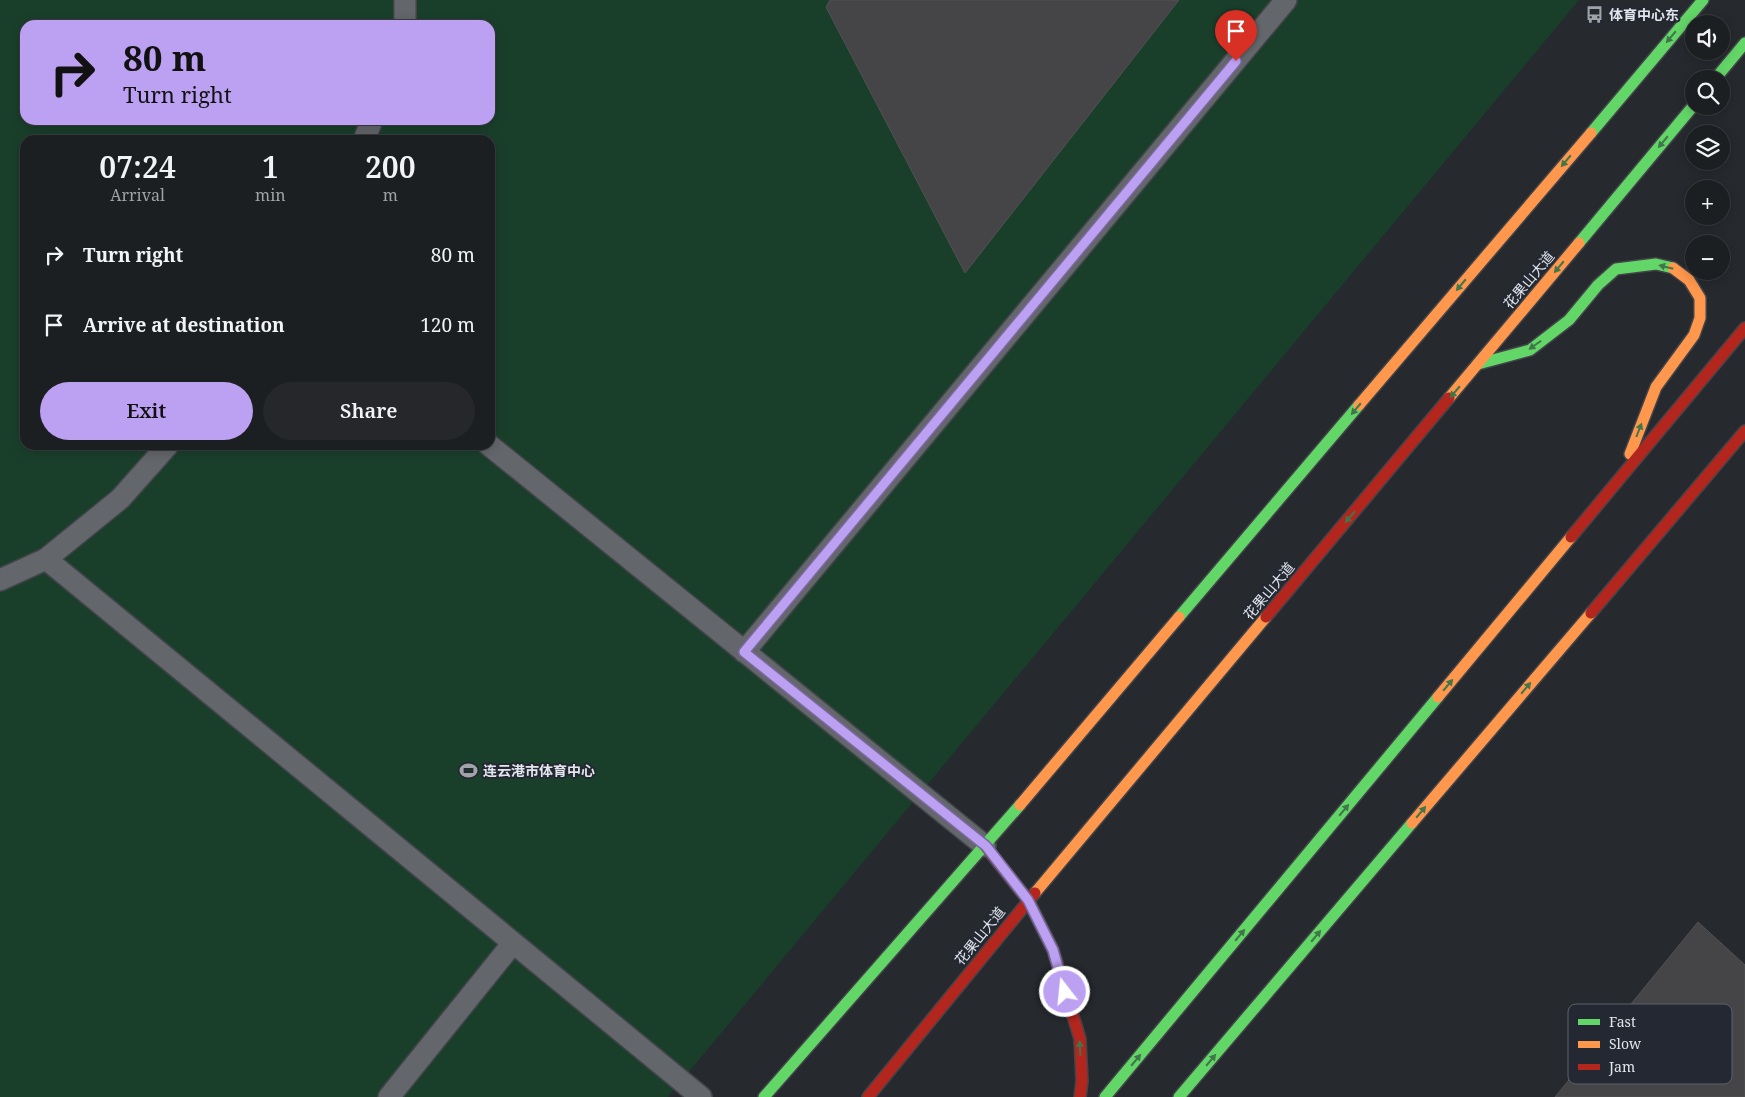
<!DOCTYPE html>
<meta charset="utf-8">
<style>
body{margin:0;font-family:"Noto Serif","Noto Sans SC",serif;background:#25272a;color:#f1f3f6;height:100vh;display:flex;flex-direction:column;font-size:19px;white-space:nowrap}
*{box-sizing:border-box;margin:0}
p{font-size:16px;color:#a0a2a5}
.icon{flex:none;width:28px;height:28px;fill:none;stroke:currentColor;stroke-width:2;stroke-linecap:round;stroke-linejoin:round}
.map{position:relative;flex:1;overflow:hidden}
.sheet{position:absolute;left:20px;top:135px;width:475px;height:315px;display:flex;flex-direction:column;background:#1c1f22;border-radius:15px;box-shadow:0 2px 12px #0003,0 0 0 1px #3a3d40}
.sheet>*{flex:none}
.hud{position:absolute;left:20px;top:20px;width:475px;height:105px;border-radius:15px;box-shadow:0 2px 12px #0003,0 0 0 1px #3a3d40;background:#bca0f2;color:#111;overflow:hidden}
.buttons{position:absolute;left:1685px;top:15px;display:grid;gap:10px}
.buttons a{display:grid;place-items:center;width:45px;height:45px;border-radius:50%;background:#1c1f22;box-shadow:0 2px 12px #0003,0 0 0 1px #3a3d40;font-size:25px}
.pin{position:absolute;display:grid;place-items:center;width:42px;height:42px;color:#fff;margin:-51px -21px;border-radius:50% 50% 50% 0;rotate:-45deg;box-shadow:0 0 5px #0007}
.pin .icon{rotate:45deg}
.me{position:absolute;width:55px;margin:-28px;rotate:344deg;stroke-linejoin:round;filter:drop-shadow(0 0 4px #0008)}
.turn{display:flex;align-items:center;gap:18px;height:105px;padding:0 20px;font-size:22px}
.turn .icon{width:65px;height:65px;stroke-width:2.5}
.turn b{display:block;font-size:35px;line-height:42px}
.eta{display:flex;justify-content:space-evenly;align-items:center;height:85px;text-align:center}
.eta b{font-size:30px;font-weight:600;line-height:35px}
.cta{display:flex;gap:10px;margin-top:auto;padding:10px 20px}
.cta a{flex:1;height:58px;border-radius:30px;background:#bca0f2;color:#111;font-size:20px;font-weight:600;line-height:58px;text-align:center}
.cta a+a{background:#25272a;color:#f1f3f6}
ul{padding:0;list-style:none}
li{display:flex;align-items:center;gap:15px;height:70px;padding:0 20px}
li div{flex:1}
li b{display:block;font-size:19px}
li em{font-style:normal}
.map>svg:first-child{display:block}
.green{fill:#193f2b;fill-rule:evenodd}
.building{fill:#454447;stroke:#535153}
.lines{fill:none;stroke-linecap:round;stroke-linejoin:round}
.lane-casing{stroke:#424449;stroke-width:24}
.fast-casing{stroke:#424449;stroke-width:14}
.slow-casing{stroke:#424449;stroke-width:14}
.jam-casing{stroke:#424449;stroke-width:14}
.lane{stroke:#63666a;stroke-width:21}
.fast{stroke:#63d668;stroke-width:11}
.slow{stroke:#ff974d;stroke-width:11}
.jam{stroke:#b3261e;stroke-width:11}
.oneway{fill:#40764a}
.route-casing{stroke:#7a689d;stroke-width:12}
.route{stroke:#bca0f2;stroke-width:9}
.labels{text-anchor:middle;stroke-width:4;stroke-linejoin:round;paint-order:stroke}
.poi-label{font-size:14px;font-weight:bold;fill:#e2e6ec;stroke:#232832;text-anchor:start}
.street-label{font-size:14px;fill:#e2e6ec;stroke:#232832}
.key{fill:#232832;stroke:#5c616a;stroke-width:1}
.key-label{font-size:14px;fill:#e2e6ec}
</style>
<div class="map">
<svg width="1745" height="1097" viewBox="0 0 1745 1097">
<rect width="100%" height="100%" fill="#26292e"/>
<!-- green -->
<path class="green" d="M0,0H1579L668,1097H0ZM25,25H490V120H25ZM25,140H490V445H25Z"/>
<!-- building -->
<path class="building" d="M830,0H1179L965,273L826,7Z
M1698,922L1745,965V1097H1555Z"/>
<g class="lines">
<defs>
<path id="lane" d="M405,25V0
M364,140L372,120
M489,445L985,846
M46,559L701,1097
M0,580L46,559L120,499L168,445
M744,652L1286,0
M389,1097L513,943"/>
<path id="fast" d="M1715,79L1745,43
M1591,133L1703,0
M1579,243L1694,105
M1478,364L1530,350L1569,320L1598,285L1616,269L1656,264L1673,268
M1179,617L1359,405
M764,1097L1020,805
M1105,1097L1438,697
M1179,1097L1412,823"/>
<path id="slow" d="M1449,398L1579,243
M1359,405L1591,133
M1630,454L1656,387L1694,335L1700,318V298L1689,280L1673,268
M1438,697L1571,537
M1020,805L1179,617
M1412,823L1591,613
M1035,893L1266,617"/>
<path id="jam" d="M1571,537L1745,328
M1591,613L1745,431
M1266,617L1449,398
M985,846L1028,900L1053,950L1080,1039L1082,1081L1080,1097
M868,1097L1035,893"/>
</defs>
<!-- lane casing -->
<use href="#lane" class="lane-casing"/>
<!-- fast casing -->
<use href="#fast" class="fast-casing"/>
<!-- slow casing -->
<use href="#slow" class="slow-casing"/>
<!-- jam casing -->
<use href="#jam" class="jam-casing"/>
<!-- lane -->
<use href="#lane" class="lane"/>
<!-- fast -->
<use href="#fast" class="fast"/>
<!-- slow -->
<use href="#slow" class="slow"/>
<!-- jam -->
<use href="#jam" class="jam"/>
</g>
<!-- one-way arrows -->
<defs><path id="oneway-solid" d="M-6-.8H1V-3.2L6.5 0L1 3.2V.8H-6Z" transform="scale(1.25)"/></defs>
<g class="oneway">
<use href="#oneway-solid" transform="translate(1671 37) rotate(130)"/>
<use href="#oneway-solid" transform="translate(1663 142) rotate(130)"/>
<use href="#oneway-solid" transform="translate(1566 161) rotate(130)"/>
<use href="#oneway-solid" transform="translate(1559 267) rotate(130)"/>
<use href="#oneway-solid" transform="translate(1666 267) rotate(-166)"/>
<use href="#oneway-solid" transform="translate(1461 285) rotate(130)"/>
<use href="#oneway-solid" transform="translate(1535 345) rotate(145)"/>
<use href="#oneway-solid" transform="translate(1455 392) rotate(130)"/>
<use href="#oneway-solid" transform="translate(1356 409) rotate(130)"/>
<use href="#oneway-solid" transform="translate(1639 430) rotate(-69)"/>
<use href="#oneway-solid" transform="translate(1350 517) rotate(130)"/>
<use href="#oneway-solid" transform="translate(1448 685) rotate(-50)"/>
<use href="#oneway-solid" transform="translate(1526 688) rotate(-50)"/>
<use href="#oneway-solid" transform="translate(1344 810) rotate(-50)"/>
<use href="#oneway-solid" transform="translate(1421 812) rotate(-50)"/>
<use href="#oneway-solid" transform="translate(1240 935) rotate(-50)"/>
<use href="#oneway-solid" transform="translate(1316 936) rotate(-50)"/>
<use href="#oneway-solid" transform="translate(1080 1048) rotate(-93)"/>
<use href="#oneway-solid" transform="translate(1136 1060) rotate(-50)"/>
<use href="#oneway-solid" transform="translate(1211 1060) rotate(-50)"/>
</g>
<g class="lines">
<defs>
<path id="route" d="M1065,992L1053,950L1028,900L986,846L744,652L1236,61"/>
</defs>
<!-- route casing -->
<use href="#route" class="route-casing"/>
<!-- route -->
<use href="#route" class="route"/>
</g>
<!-- icons -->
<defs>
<symbol id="bus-bare" viewBox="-9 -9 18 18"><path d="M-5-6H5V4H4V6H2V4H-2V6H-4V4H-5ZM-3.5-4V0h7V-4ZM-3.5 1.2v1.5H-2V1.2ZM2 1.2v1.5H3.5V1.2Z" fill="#a0a4aa" stroke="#232832" stroke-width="2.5" paint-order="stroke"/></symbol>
<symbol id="stadium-bare" viewBox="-9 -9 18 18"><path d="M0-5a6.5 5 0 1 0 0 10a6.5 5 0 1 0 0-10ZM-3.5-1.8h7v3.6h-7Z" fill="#a0a4aa" stroke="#232832" stroke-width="2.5" paint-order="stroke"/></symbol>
</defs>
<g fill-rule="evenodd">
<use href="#bus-bare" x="1582" y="2" width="25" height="25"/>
<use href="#stadium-bare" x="456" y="758" width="25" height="25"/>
</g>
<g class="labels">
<!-- poi labels -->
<g class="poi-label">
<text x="1609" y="20">体育中心东</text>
<text x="483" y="776">连云港市体育中心</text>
</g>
<!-- street labels -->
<g class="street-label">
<text transform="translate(1529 280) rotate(-50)" y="5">花果山大道</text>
<text transform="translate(1269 591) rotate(-50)" y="5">花果山大道</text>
<text transform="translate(980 936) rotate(-51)" y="5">花果山大道</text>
</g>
</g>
<!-- legend -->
<rect x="1568" y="1004" width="164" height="80" rx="8" class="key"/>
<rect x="1578" y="1019" width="22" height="6" fill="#63d668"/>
<rect x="1578" y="1041" width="22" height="7" fill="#ff974d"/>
<rect x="1578" y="1064" width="22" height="6" fill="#b3261e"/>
<g class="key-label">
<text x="1609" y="1027">Fast</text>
<text x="1609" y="1049">Slow</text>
<text x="1609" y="1072">Jam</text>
</g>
</svg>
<div class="buttons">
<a><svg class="icon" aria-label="sound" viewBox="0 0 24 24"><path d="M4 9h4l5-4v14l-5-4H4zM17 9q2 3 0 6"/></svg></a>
<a><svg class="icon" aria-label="search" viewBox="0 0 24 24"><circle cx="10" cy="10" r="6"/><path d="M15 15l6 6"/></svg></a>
<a><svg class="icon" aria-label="layers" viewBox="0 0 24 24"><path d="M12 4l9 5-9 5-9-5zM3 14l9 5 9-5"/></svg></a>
<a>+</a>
<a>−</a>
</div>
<div class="pin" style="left:1236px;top:61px;background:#d93025"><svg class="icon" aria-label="arrive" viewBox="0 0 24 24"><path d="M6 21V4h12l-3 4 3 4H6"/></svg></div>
<svg class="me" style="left:1065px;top:992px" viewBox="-20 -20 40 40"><circle r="17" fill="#bca0f2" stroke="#fff" stroke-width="3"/><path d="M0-11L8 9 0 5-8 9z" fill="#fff"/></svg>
<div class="hud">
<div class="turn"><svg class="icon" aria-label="right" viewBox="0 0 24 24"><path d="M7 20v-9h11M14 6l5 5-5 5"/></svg><div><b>80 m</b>Turn right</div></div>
</div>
<section class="sheet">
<div class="eta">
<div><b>07:24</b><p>Arrival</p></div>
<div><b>1</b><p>min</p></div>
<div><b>200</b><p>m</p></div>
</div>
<ul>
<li><svg class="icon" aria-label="right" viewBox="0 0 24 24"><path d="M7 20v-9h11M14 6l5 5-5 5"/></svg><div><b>Turn right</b></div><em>80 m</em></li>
<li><svg class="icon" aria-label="arrive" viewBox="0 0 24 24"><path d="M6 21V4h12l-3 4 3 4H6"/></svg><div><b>Arrive at destination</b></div><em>120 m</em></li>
</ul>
<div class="cta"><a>Exit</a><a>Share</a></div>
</section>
</div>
